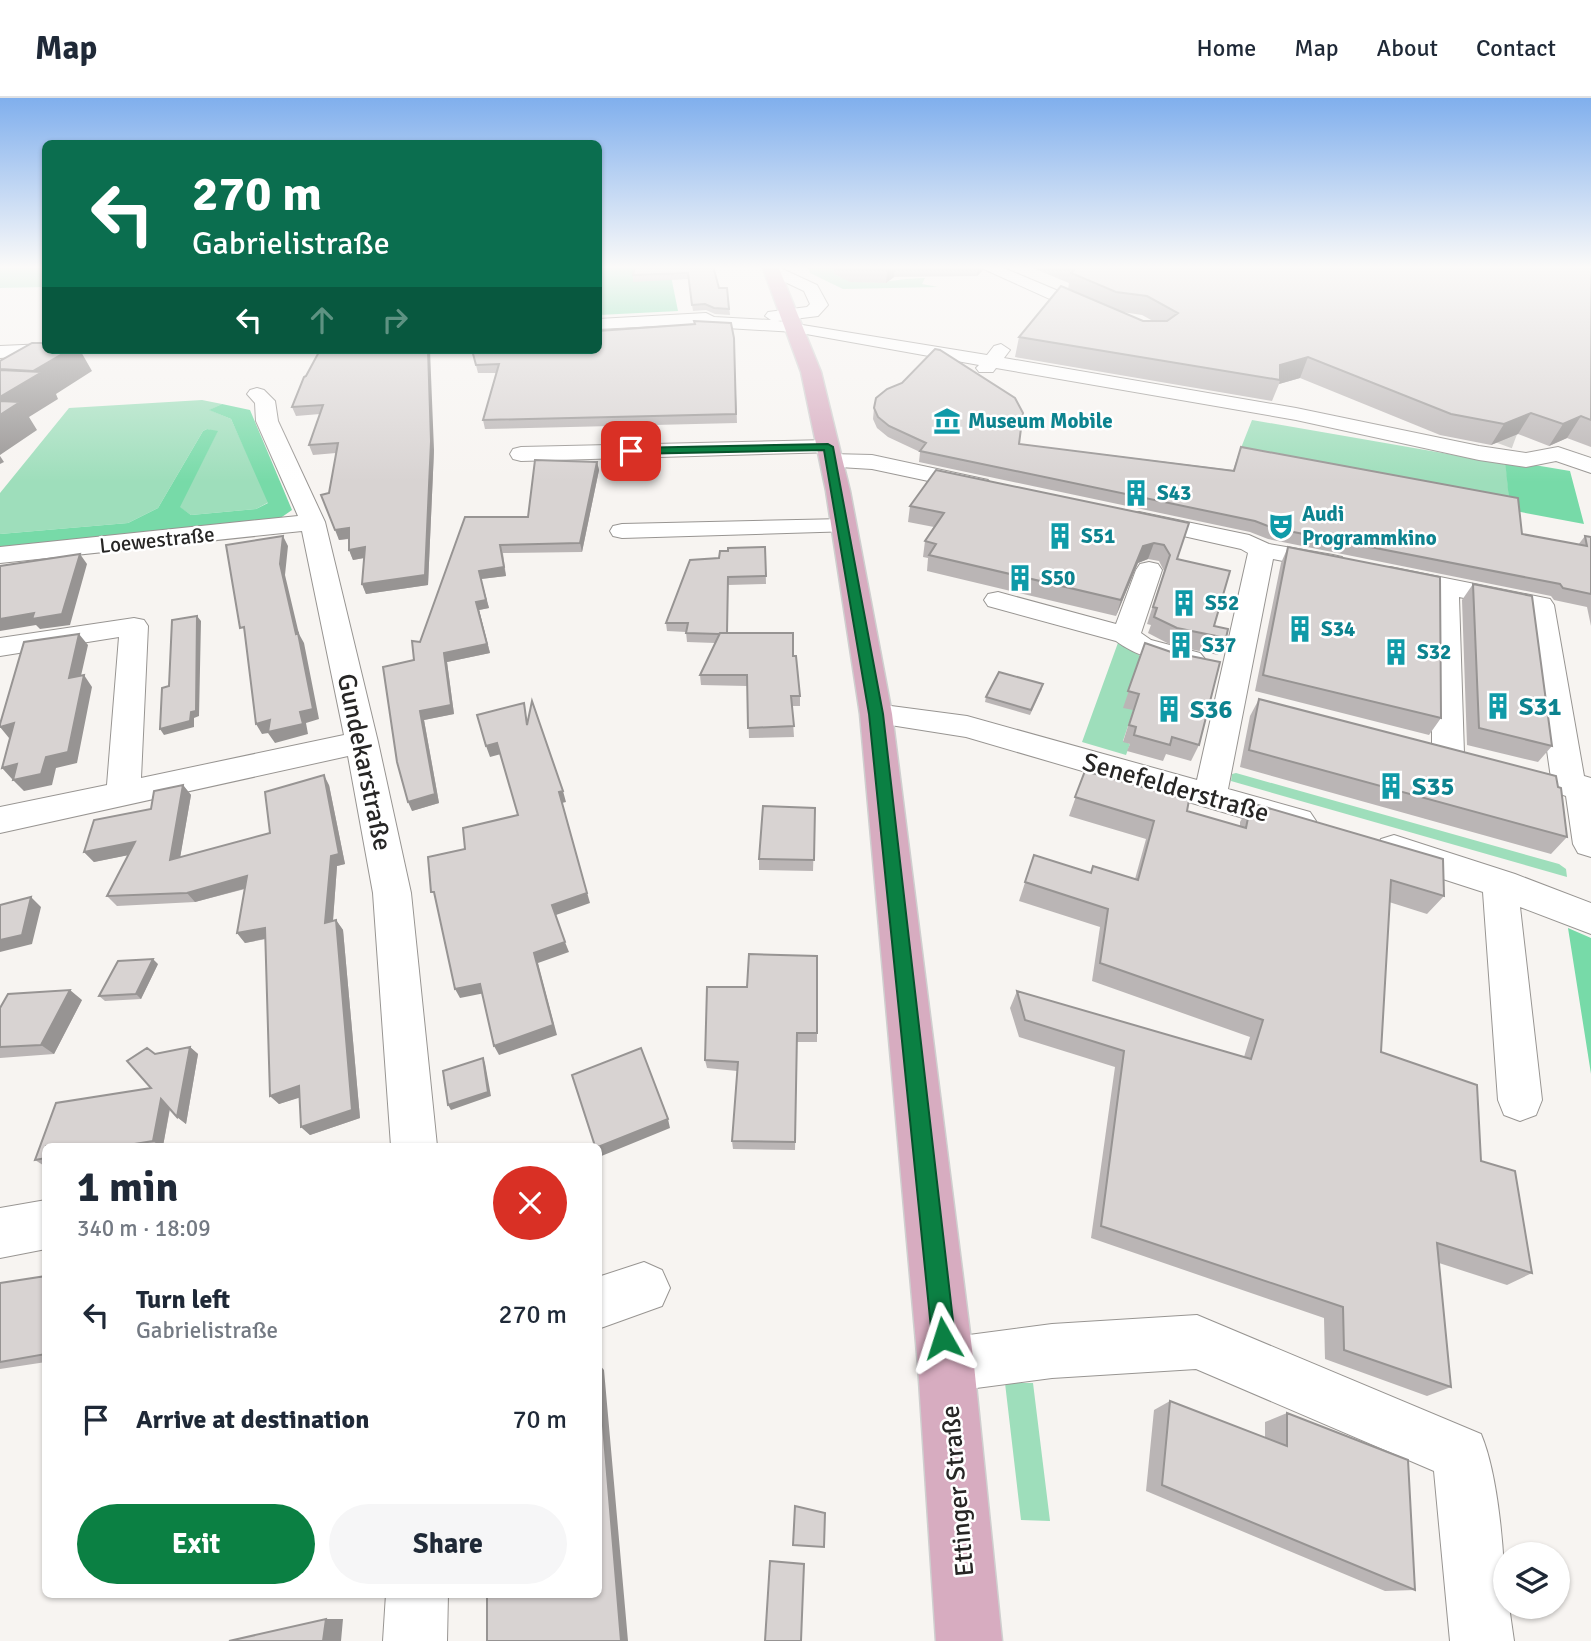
<!DOCTYPE html>
<meta charset="utf-8">
<style>
body{margin:0;font-family:Signika,sans-serif;background:#f6f6f7;color:#1f2937;height:100vh;display:flex;flex-direction:column;font-size:26px;white-space:nowrap}
*{box-sizing:border-box;margin:0}
p{font-size:23px;color:#747a83}
.icon{flex:none;width:38px;height:38px;fill:none;stroke:currentColor;stroke-width:2;stroke-linecap:round;stroke-linejoin:round}
.map{position:relative;flex:1;overflow:hidden}
.sheet{position:absolute;left:42px;top:1045px;width:560px;height:455px;display:flex;flex-direction:column;background:#fff;border-radius:10px;box-shadow:0 2px 5px #0004}
.sheet>*{flex:none}
.guide{position:absolute;left:42px;top:42px;width:560px;height:214px;border-radius:10px;box-shadow:0 2px 5px #0004;background:#0b6e4f;color:#fff;overflow:hidden}
.tools{position:absolute;left:1493px;top:1444px;display:grid;gap:14px}
.tools a{display:grid;place-items:center;width:77px;height:77px;border-radius:50%;background:#fff;box-shadow:0 2px 5px #0004;font-size:35px}
.pin{position:absolute;display:grid;place-items:center;width:60px;height:60px;color:#fff;margin:-30px;border-radius:14px;box-shadow:0 4px 10px #0006}
.me{position:absolute;width:77px;margin:-38px;rotate:354deg;stroke-linejoin:round;filter:drop-shadow(0 0 5px #0008)}
.turn{display:flex;align-items:center;gap:24px;height:147px;padding:0 35px;font-size:32px}
.turn .icon{width:91px;height:91px;stroke-width:2.5}
.turn b{display:block;font-size:49px;line-height:60px}
.lanes{display:flex;align-items:center;height:66px;padding:0 35px;background:#0003;justify-content:center;gap:35px;direction:ltr}
.lanes .off{opacity:.35}
.round{display:grid;place-items:center;flex:none;width:74px;height:74px;border-radius:37px;background:#f6f6f7}
.head{display:flex;align-items:center;justify-content:space-between;height:119px;padding:0 35px}
h1{font-size:42px;font-weight:700;line-height:52px}
.cta{display:flex;gap:14px;margin-top:auto;padding:14px 35px}
.cta a{flex:1;height:80px;border-radius:42px;background:#0b8043;color:#fff;font-size:28px;font-weight:700;line-height:80px;text-align:center}
.cta a+a{background:#f6f6f7;color:#1f2937}
ul{padding:0;list-style:none}
li{display:flex;align-items:center;gap:21px;height:105px;padding:0 35px}
li div{flex:1}
li b{display:block;font-size:26px}
li em{font-style:normal}
header{display:flex;align-items:center;gap:42px;box-sizing:border-box;height:98px;padding:0 35px;background:#fff;border-bottom:2px solid #e0e1e3}
header strong{font-size:33px}
nav{display:flex;gap:38px;margin-inline-start:auto;font-size:24px}
.map>svg:first-child{display:block}
.green{fill:#9edebb}
.forest{fill:#77daa8}
.lines{fill:none;stroke-linecap:round;stroke-linejoin:round}
.minor-tunnel{stroke:#cdcbc8;stroke-width:22;stroke-dasharray:22 11;stroke-linecap:butt}
.minor-casing{stroke:#989592;stroke-width:2}
.major-casing{stroke:#cfcfcf;stroke-width:3}
.minor{fill:#fff;fill-rule:evenodd}
.major{fill:#d7acc0;fill-rule:evenodd}
.wall{fill:#bab5b5;fill-rule:evenodd}
.shaded-wall{fill:#979493}
.building{fill:#d8d3d2;stroke:#979493;stroke-width:2}
.route{fill:#0b8043;stroke:#07532c;stroke-width:2}
.labels{text-anchor:middle;stroke-width:5;stroke-linejoin:round;paint-order:stroke}
.far-culture-label{font-size:21px;font-weight:bold;fill:#0d838f;stroke:#fff;text-anchor:start}
.far-street-label{font-size:21px;fill:#272625;stroke:#fff}
.culture-label{font-size:26px;font-weight:bold;fill:#0d838f;stroke:#fff;text-anchor:start}
.street-label{font-size:26px;fill:#272625;stroke:#fff}
</style>
<header>
<strong>Map</strong>
<nav><a>Home</a><a>Map</a><a>About</a><a>Contact</a></nav>
</header>
<div class="map">
<svg width="1591" height="1543" viewBox="0 0 1591 1543">
<rect width="100%" height="100%" fill="#f7f4f1"/>
<!-- green -->
<path class="green" d="M0,168H45V189L0,190Z
M807,168H842L834,176C866,192 892,180 925,180L922,186L938,189L843,191L810,175Z
M202,302L222,306L210,312L231,321L269,404L256,411L191,417L179,409L217,334L207,331L203,333L158,410L128,425L0,436V395L69,310Z
M1252,322L1506,366L1510,412L1237,360Z
M1119,542L1140,558L1150,561L1123,643L1130,646L1126,657L1082,644Z
M1236,675L1559,766L1566,771L1567,779L1231,683L1232,676Z
M1005,1285H1033L1050,1423L1021,1422Z"/>
<!-- forest -->
<path class="forest" d="M598,168H669L678,213L599,217Z
M222,306L250,312L292,412L279,421L0,449V436L128,425L158,410L203,333L207,331L218,333L180,409L191,417L256,411L268,405L231,321L209,312Z
M1505,362L1570,373L1584,426L1510,412Z
M1568,830L1591,840V976Z"/>
<g class="lines">
<!-- minor-tunnel -->
<path class="minor-tunnel" d="M1464,321L1521,342"/>
<defs>
<path id="minor" d="M768,168L778,169L817,187L828,207L818,218L778,223L987,257L994,248L1001,246L1010,252L1004,260L1296,310L1479,348L1526,355L1558,349L1591,360V375L1556,363L1526,369L1479,362L1296,322L996,270L993,274H979L976,270L979,267L795,234L676,227L598,231V221L706,215L714,219L771,222L765,218L768,214L807,209L810,206L804,193L766,175L764,172Z
M977,168H999L1106,213L1109,217L1100,222L1094,221Z
M46,246V252H55L53,256L0,260V248Z
M257,290L264,292L275,303L278,323L325,424L378,644L411,795L437,1048H391L373,795L348,658L0,735V709L107,687L119,539L0,558V540L134,520L144,522L148,528L141,680L344,637L302,433L0,465V449L298,418L256,323L255,305L247,296L250,292Z
M828,342L836,344L839,349L836,354L521,363L513,361L510,356L513,351L521,349Z
M831,356L872,357L988,382L992,387L988,392L980,394L872,371L823,368L820,363L823,358Z
M1139,414L1249,437L1269,446L1333,457L1342,459L1346,465L1342,471L1333,473L1273,461L1228,691L1310,714L1316,723L1310,732L1298,736L966,639L865,623L860,616L865,609L876,606L967,618L1197,682L1248,455L1241,451L1130,426L1127,421L1130,416Z
M844,421L853,423L856,428L853,433L622,440L613,438L610,433L613,428L622,426Z
M1149,464L1158,466L1162,472L1141,535L1151,542L1200,555L1205,561L1200,567C1178,573 1134,557 1116,543L988,508L984,502L988,496L998,494L1116,526L1136,472L1140,466Z
M1390,469L1550,501L1554,507L1584,678L1591,680V759L1578,755L1573,746L1566,698L1557,695L1552,687L1527,513L1459,499L1464,656L1460,664L1448,667L1436,664L1432,656V493L1381,483L1377,477L1381,471Z
M1394,737L1515,776L1591,805V836L1520,809L1542,1002L1536,1017L1520,1023L1504,1017L1498,1002L1483,794L1381,761L1376,751L1381,741Z
M46,1102V1151L0,1160V1110Z
M644,1164L662,1172L670,1190L662,1208L598,1231V1179Z
M1197,1217L1481,1336C1499,1379 1505,1461 1505,1508H1509L1514,1543H1450L1434,1373L1196,1271L1052,1280L946,1294L927,1286L919,1267L927,1248L946,1240L1052,1226Z
M386,1496H448L447,1543H383Z"/>
<path id="major" d="M762,168H778L821,274L850,393L892,616L974,1267L1002,1543H936L918,1267L860,616L826,393L801,274Z"/>
</defs>
<!-- minor casing -->
<use href="#minor" class="minor-casing"/>
<!-- major casing -->
<use href="#major" class="major-casing"/>
<!-- minor -->
<use href="#minor" class="minor"/>
<!-- major -->
<use href="#major" class="major"/>
</g>
<!-- wall -->
<path class="wall" d="M713,168L719,190H727L730,217L715,216L706,212L693,213L688,181L633,184V177Z
M834,168H983L982,173L977,178L894,179L886,185L850,184L834,176Z
M1028,168H1591V349L1567,340L1549,348L1518,336L1491,347L1440,337L1300,280L1279,286L1272,303L1015,259L1019,239L1068,191L1069,185ZM1122,214L1142,217L1153,223H1143Z
M734,240L737,325L485,331L483,322L496,275H478L472,252Z
M304,279L434,352L428,487L366,496L362,486L364,460L353,462L349,452V441L339,442L329,395L336,355L313,357L309,347L320,316L296,318L292,309Z
M874,310L1019,346L1233,372L1241,349L1522,436L1578,447L1585,438L1591,439V528L1587,509L1554,502L1551,498L1268,441L1250,434L919,364L920,354L888,339L877,330L873,321Z
M597,364L599,372L582,454L503,455L506,478L481,481L489,510L479,512L490,555L447,564L454,616L424,622L439,705L412,713L414,562L465,419H528Z
M910,408L1189,425L1177,461L1214,528L1226,540L1218,557L1171,547L1148,535L1151,527L1147,526L1164,473L1159,463L1148,461L1138,465L1116,518L927,473L928,460L923,459L925,443L934,429L908,424Z
M765,449L766,486L728,487L727,535L793,558L800,598V608H792L794,639L749,640L747,588L701,587L700,577L715,545L687,544L686,534L667,533L666,525L719,460L728,453Z
M1288,449L1441,620L1429,637L1255,593L1281,465Z
M1473,486L1552,648L1538,664L1467,647L1462,502Z
M1145,545L1199,647L1191,663L1166,656L1163,663L1127,653L1130,646L1123,644L1133,612L1123,610Z
M1042,591L1030,617L985,604L986,599Z
M1259,601L1567,739L1551,756L1240,669L1250,618Z
M1085,673L1187,713L1240,728V724L1251,705L1444,798L1427,816L1389,804L1381,954L1481,1063L1532,1175L1507,1187L1439,1165L1451,1289L1427,1298L1325,1261L1324,1220L1091,1140L1115,969L1019,939L1010,910L1017,893L1244,959L1250,939L1092,883L1100,829L1019,803L1034,757L1090,775L1093,768L1135,781L1146,741L1069,718Z
M183,687L191,697L180,759L270,735L329,687L345,766L337,768L333,823L336,822L343,832L360,1020L310,1037L301,1029L300,999L279,1006L270,998L266,841L245,845L237,835L245,791L195,804L117,808L107,798L128,757L94,764L84,754L151,711Z
M815,710L813,773L759,772V761Z
M158,866L141,901L105,903L99,898Z
M707,889L817,935V944H797L795,1052L733,1051L732,1043L737,973L707,970L705,962Z
M82,902L54,956L0,960V910Z
M190,949L198,956L186,1026L177,1019L170,1011L163,1048H46V1069L35,1062L56,1005L151,990L127,963L147,950L155,956Z
M46,1178V1264L0,1271V1185Z
M1170,1303L1265,1340V1324L1287,1315L1415,1492L1385,1493L1146,1393L1154,1312Z"/>
<!-- shaded-wall -->
<path class="shaded-wall" d="M887,168H895L894,179L886,185Z
M979,168H983L982,173L977,178Z
M69,252H80L92,273L56,296L58,301L29,319L37,332L0,357V299L33,273Z
M428,252H430L434,352L428,487L366,496L362,486Z
M1308,259L1300,280L1279,286L1280,282V267Z
M1531,315L1518,336L1491,347L1504,326Z
M1581,318L1567,340L1549,348L1563,326Z
M0,358L4,364L0,366Z
M597,364L599,372L582,454L580,445Z
M349,430L353,440L339,442L335,432Z
M283,438L288,448L285,477L299,536L304,545L319,621L306,625L308,636L275,645L268,635L262,636L256,626L300,614L296,536L280,466Z
M1154,445L1148,461L1138,465L1116,518L1121,502L1143,448Z
M500,447L506,478L481,481L489,510L479,512L490,555L447,564L454,616L424,622L439,705L412,713L408,704L420,613L479,473Z
M365,449L369,459L353,462L349,452Z
M80,456L87,466L70,527L40,531L36,527L0,533V521Z
M197,518L201,523L199,618L194,620V629L164,637L160,631Z
M79,536L88,547L78,591L69,580Z
M84,577L92,589L77,665L56,670L52,687L24,693L13,682L46,659Z
M14,625L24,636L9,640L0,629Z
M497,645L501,656L490,659L486,648Z
M17,666L27,678L12,681L2,670Z
M324,677L329,687L345,766L337,768L332,835L325,825Z
M183,687L191,697L178,772L170,762Z
M563,693L566,704L562,705L590,805L556,817L552,807L559,694Z
M135,744L144,754L94,764L84,754Z
M247,778L254,788L195,804L187,795Z
M31,799L41,809L32,846L0,854V842Z
M336,822L343,832L360,1020L310,1037L301,1029Z
M265,830L273,839L245,845L237,835Z
M565,844L569,854L538,865L557,937L499,957L494,948L534,855Z
M153,861L158,866L141,901L136,896Z
M480,886L485,895L460,900L455,891Z
M70,892L82,902L54,956L41,947Z
M190,949L198,956L186,1026L177,1019Z
M483,960L485,965L491,998L451,1012L448,1007Z
M299,988L308,997L279,1006L270,998Z
M161,1001L170,1009L163,1048H160L153,1043Z
M668,1021L670,1030L599,1059L598,1049Z
M598,1265L604,1272L628,1543H621Z
M326,1521H343L341,1543H323Z"/>
<!-- building -->
<path class="building" d="M635,168H713L719,190H727L729,211L714,210L705,206L692,207L688,175L633,177Z
M1076,168H1591V322L1581,318L1563,326L1531,315L1504,326L1451,316L1308,259L1280,267V282L1019,239L1061,188L1143,223H1167L1178,215L1147,198L1116,194L1071,175L1077,169Z
M694,223L731,225L734,240L736,316L483,322L499,266L476,267L472,252H598V233L695,226Z
M32,245H46V252H69L33,273L0,271V263Z
M935,251L940,252L1015,300L1023,315L1019,346L1234,373L1241,349L1518,400L1522,436L1587,448L1585,438L1591,439V496L1563,490L1560,486L1273,430L1255,423L920,353L926,345L889,328L878,319L874,310L876,300L887,291L902,285Z
M320,252H428L431,343L425,477L362,486L365,449L349,452V430L335,432L321,397L329,395L338,345L309,347L323,307L292,309L304,279L306,278Z
M0,272L42,274L0,299Z
M0,303L20,304L0,317Z
M535,362L597,364L580,445L500,447L504,469L479,473L486,502L476,504L487,546L444,555L451,607L420,613L435,696L408,704L397,664L383,569L414,562L412,543L420,544L465,419H528Z
M936,372L1189,425L1177,461L1230,473L1214,528L1228,531L1226,540L1177,530L1154,519L1157,510L1153,509L1170,457L1164,447L1154,445L1143,448L1121,502L929,457L936,446L925,443L944,415L910,408Z
M283,438L280,466L296,536L298,535L313,611L300,614L303,626L268,634L270,622L256,626L244,529L240,530L226,447Z
M765,449L766,478L728,479L727,535H720L719,536L686,535L688,525H666L690,462L719,460L720,453H728V450Z
M1288,449L1440,479L1441,620L1263,577Z
M80,456L62,516L32,521L34,515L0,521V468Z
M1473,486L1532,498L1552,648L1479,630Z
M197,518L196,613L191,614L190,623L160,631L162,590L169,588L172,522Z
M720,535H793V558H796L800,598H791L794,628L748,630L747,577H700Z
M79,536L69,580L84,577L68,654L46,659L41,676L13,682L17,666L2,670L14,625L0,629V626L24,544Z
M1145,545L1171,554L1220,564L1199,647L1172,639L1170,647L1134,637L1136,629L1129,627L1139,596L1128,593Z
M999,574L1043,586L1031,612L986,599Z
M1259,601L1556,678L1558,689L1561,690L1567,739L1249,652Z
M532,603L563,693L559,694L587,795L552,807L565,844L534,855L553,927L494,948L480,886L455,891L434,794H431L428,759L465,751L463,730L518,717L497,645L486,648L477,617L524,605L527,627Z
M1085,673L1189,702L1187,713L1246,730L1251,705L1443,761L1444,798L1391,782L1381,954L1477,987L1481,1063L1515,1073L1532,1175L1437,1145L1451,1289L1344,1252L1343,1209L1101,1128L1124,953L1025,922L1017,893L1251,961L1263,922L1100,865L1108,811L1025,784L1034,757L1091,775L1093,768L1138,782L1154,723L1075,699Z
M324,677L339,756L331,758L325,825L336,822L352,1012L301,1029L299,988L270,998L265,830L237,835L247,778L187,795L107,798L135,744L84,754L94,722L151,711L154,693L183,687L170,762L270,735L265,694Z
M763,708L815,710L814,762L759,761Z
M31,799L22,837L0,842V807Z
M749,856L817,858V935H797L795,1044L732,1043L738,964L705,962L707,889H747Z
M153,861L136,896L99,898L118,863Z
M70,892L41,947L0,949V910L8,896Z
M190,949L177,1019L161,1001L153,1043L122,1048H46V1060L35,1062L56,1005L151,990L127,963L147,950L155,956Z
M641,950L668,1021L598,1049V1048H595L572,977Z
M483,960L488,994L448,1007L443,973Z
M46,1178V1256L0,1264V1185Z
M598,1268L621,1543H487V1496H598Z
M1170,1303L1287,1348V1315L1408,1362L1415,1492L1162,1387Z
M795,1408L825,1415L824,1449L793,1447Z
M770,1463L804,1466L801,1543H765Z
M326,1521L323,1543H229Z"/>
<!-- sky -->
<linearGradient id="sky" x2="0" y2="1"><stop stop-color="#80afed"/><stop offset="0.44" stop-color="#fbfaf9"/><stop offset="1" stop-color="#fbfaf9" stop-opacity="0"/></linearGradient>
<rect width="1591" height="384" fill="url(#sky)"/>
<!-- route -->
<path class="route" d="M828,346L833,349L883,616L955,1240L952,1249L943,1252L935,1249L932,1240L869,616L824,352L631,356L626,353L631,350Z"/>
<!-- icons -->
<defs>
<symbol id="museum-bare" viewBox="-9 -9 18 18"><path d="M0-6L6-3V-2H-6V-3ZM-5-1h2V3h-2ZM-1-1h2V3h-2ZM3-1h2V3H3ZM-6 4H6V6H-6Z" fill="#0f9aa8" stroke="#fff" stroke-width="2.5" paint-order="stroke"/></symbol>
<symbol id="building-bare" viewBox="-9 -9 18 18"><path d="M-4-6H4V6H1V3H-1V6H-4ZM-2.5-4.3h1.7v1.8h-1.7ZM.8-4.3h1.7v1.8H.8ZM-2.5-1h1.7V.8h-1.7ZM.8-1h1.7V.8H.8Z" fill="#0f9aa8" stroke="#fff" stroke-width="2.5" paint-order="stroke"/></symbol>
<symbol id="theatre-bare" viewBox="-9 -9 18 18"><path d="M-5-5.5Q0-4 5-5.5V0Q5 5 0 6Q-5 5-5 0ZM-3.3-2.5H-1v1.5H-3.3ZM1-2.5H3.3v1.5H1ZM-2.8 1Q0 5.5 2.8 1Z" fill="#0f9aa8" stroke="#fff" stroke-width="2.5" paint-order="stroke"/></symbol>
</defs>
<g fill-rule="evenodd">
<use href="#museum-bare" x="928" y="304" width="38" height="38"/>
<use href="#building-bare" x="1117" y="376" width="38" height="38"/>
<use href="#theatre-bare" x="1262" y="409" width="38" height="38"/>
<use href="#building-bare" x="1041" y="419" width="38" height="38"/>
<use href="#building-bare" x="1001" y="461" width="38" height="38"/>
<use href="#building-bare" x="1165" y="486" width="38" height="38"/>
<use href="#building-bare" x="1281" y="512" width="38" height="38"/>
<use href="#building-bare" x="1162" y="528" width="38" height="38"/>
<use href="#building-bare" x="1377" y="535" width="38" height="38"/>
<use href="#building-bare" x="1479" y="589" width="38" height="38"/>
<use href="#building-bare" x="1150" y="592" width="38" height="38"/>
<use href="#building-bare" x="1372" y="669" width="38" height="38"/>
</g>
<g class="labels">
<!-- far-culture labels -->
<g class="far-culture-label">
<text x="968" y="330">Museum Mobile</text>
<text x="1157" y="402">S43</text>
<text x="1302" y="423">Audi<tspan x="1302" dy="24">Programmkino</tspan></text>
<text x="1081" y="445">S51</text>
<text x="1041" y="487">S50</text>
<text x="1205" y="512">S52</text>
<text x="1321" y="538">S34</text>
<text x="1202" y="554">S37</text>
<text x="1417" y="561">S32</text>
</g>
<!-- far-street labels -->
<g class="far-street-label">
<text transform="translate(157 442) rotate(-6)" y="7">Loewestraße</text>
</g>
<!-- culture labels -->
<g class="culture-label">
<text x="1519" y="617">S31</text>
<text x="1190" y="620">S36</text>
<text x="1412" y="697">S35</text>
</g>
<!-- street labels -->
<g class="street-label">
<text transform="translate(365 664) rotate(78)" y="9">Gundekarstraße</text>
<text transform="translate(1176 689) rotate(16)" y="9">Senefelderstraße</text>
<text transform="translate(957 1393) rotate(-95)" y="9">Ettinger Straße</text>
</g>
</g>
</svg>
<div class="tools">
<a><svg class="icon" aria-label="layers" viewBox="0 0 24 24"><path d="M12 4l9 5-9 5-9-5zM3 14l9 5 9-5"/></svg></a>
</div>
<div class="pin" style="left:631px;top:353px;background:#d93025"><svg class="icon" aria-label="arrive" viewBox="0 0 24 24"><path d="M6 21V4h12l-3 4 3 4H6"/></svg></div>
<svg class="me" style="left:943px;top:1240px" viewBox="-20 -20 40 40"><path d="M0-17L14 15 0 8-14 15z" fill="#0b8043" stroke="#fff" stroke-width="4"/></svg>
<div class="guide">
<div class="turn"><svg class="icon" aria-label="left" viewBox="0 0 24 24"><path d="M17 20v-9H6M10 6l-5 5 5 5"/></svg><div><b>270 m</b>Gabrielistraße</div></div>
<div class="lanes"><svg class="icon" aria-label="left" viewBox="0 0 24 24"><path d="M17 20v-9H6M10 6l-5 5 5 5"/></svg><svg class="icon off" aria-label="ahead" viewBox="0 0 24 24"><path d="M12 20V5M6 11l6-6 6 6"/></svg><svg class="icon off" aria-label="right" viewBox="0 0 24 24"><path d="M7 20v-9h11M14 6l5 5-5 5"/></svg></div>
</div>
<section class="sheet">
<div class="head"><div><h1>1 min</h1><p>340 m · 18:09</p></div><a class="round" style="background:#d93025;color:#fff"><svg class="icon" aria-label="close" viewBox="0 0 24 24"><path d="M6 6l12 12M18 6L6 18"/></svg></a></div>
<ul>
<li><svg class="icon" aria-label="left" viewBox="0 0 24 24"><path d="M17 20v-9H6M10 6l-5 5 5 5"/></svg><div><b>Turn left</b><p>Gabrielistraße</p></div><em>270 m</em></li>
<li><svg class="icon" aria-label="arrive" viewBox="0 0 24 24"><path d="M6 21V4h12l-3 4 3 4H6"/></svg><div><b>Arrive at destination</b></div><em>70 m</em></li>
</ul>
<div class="cta"><a>Exit</a><a>Share</a></div>
</section>
</div>
